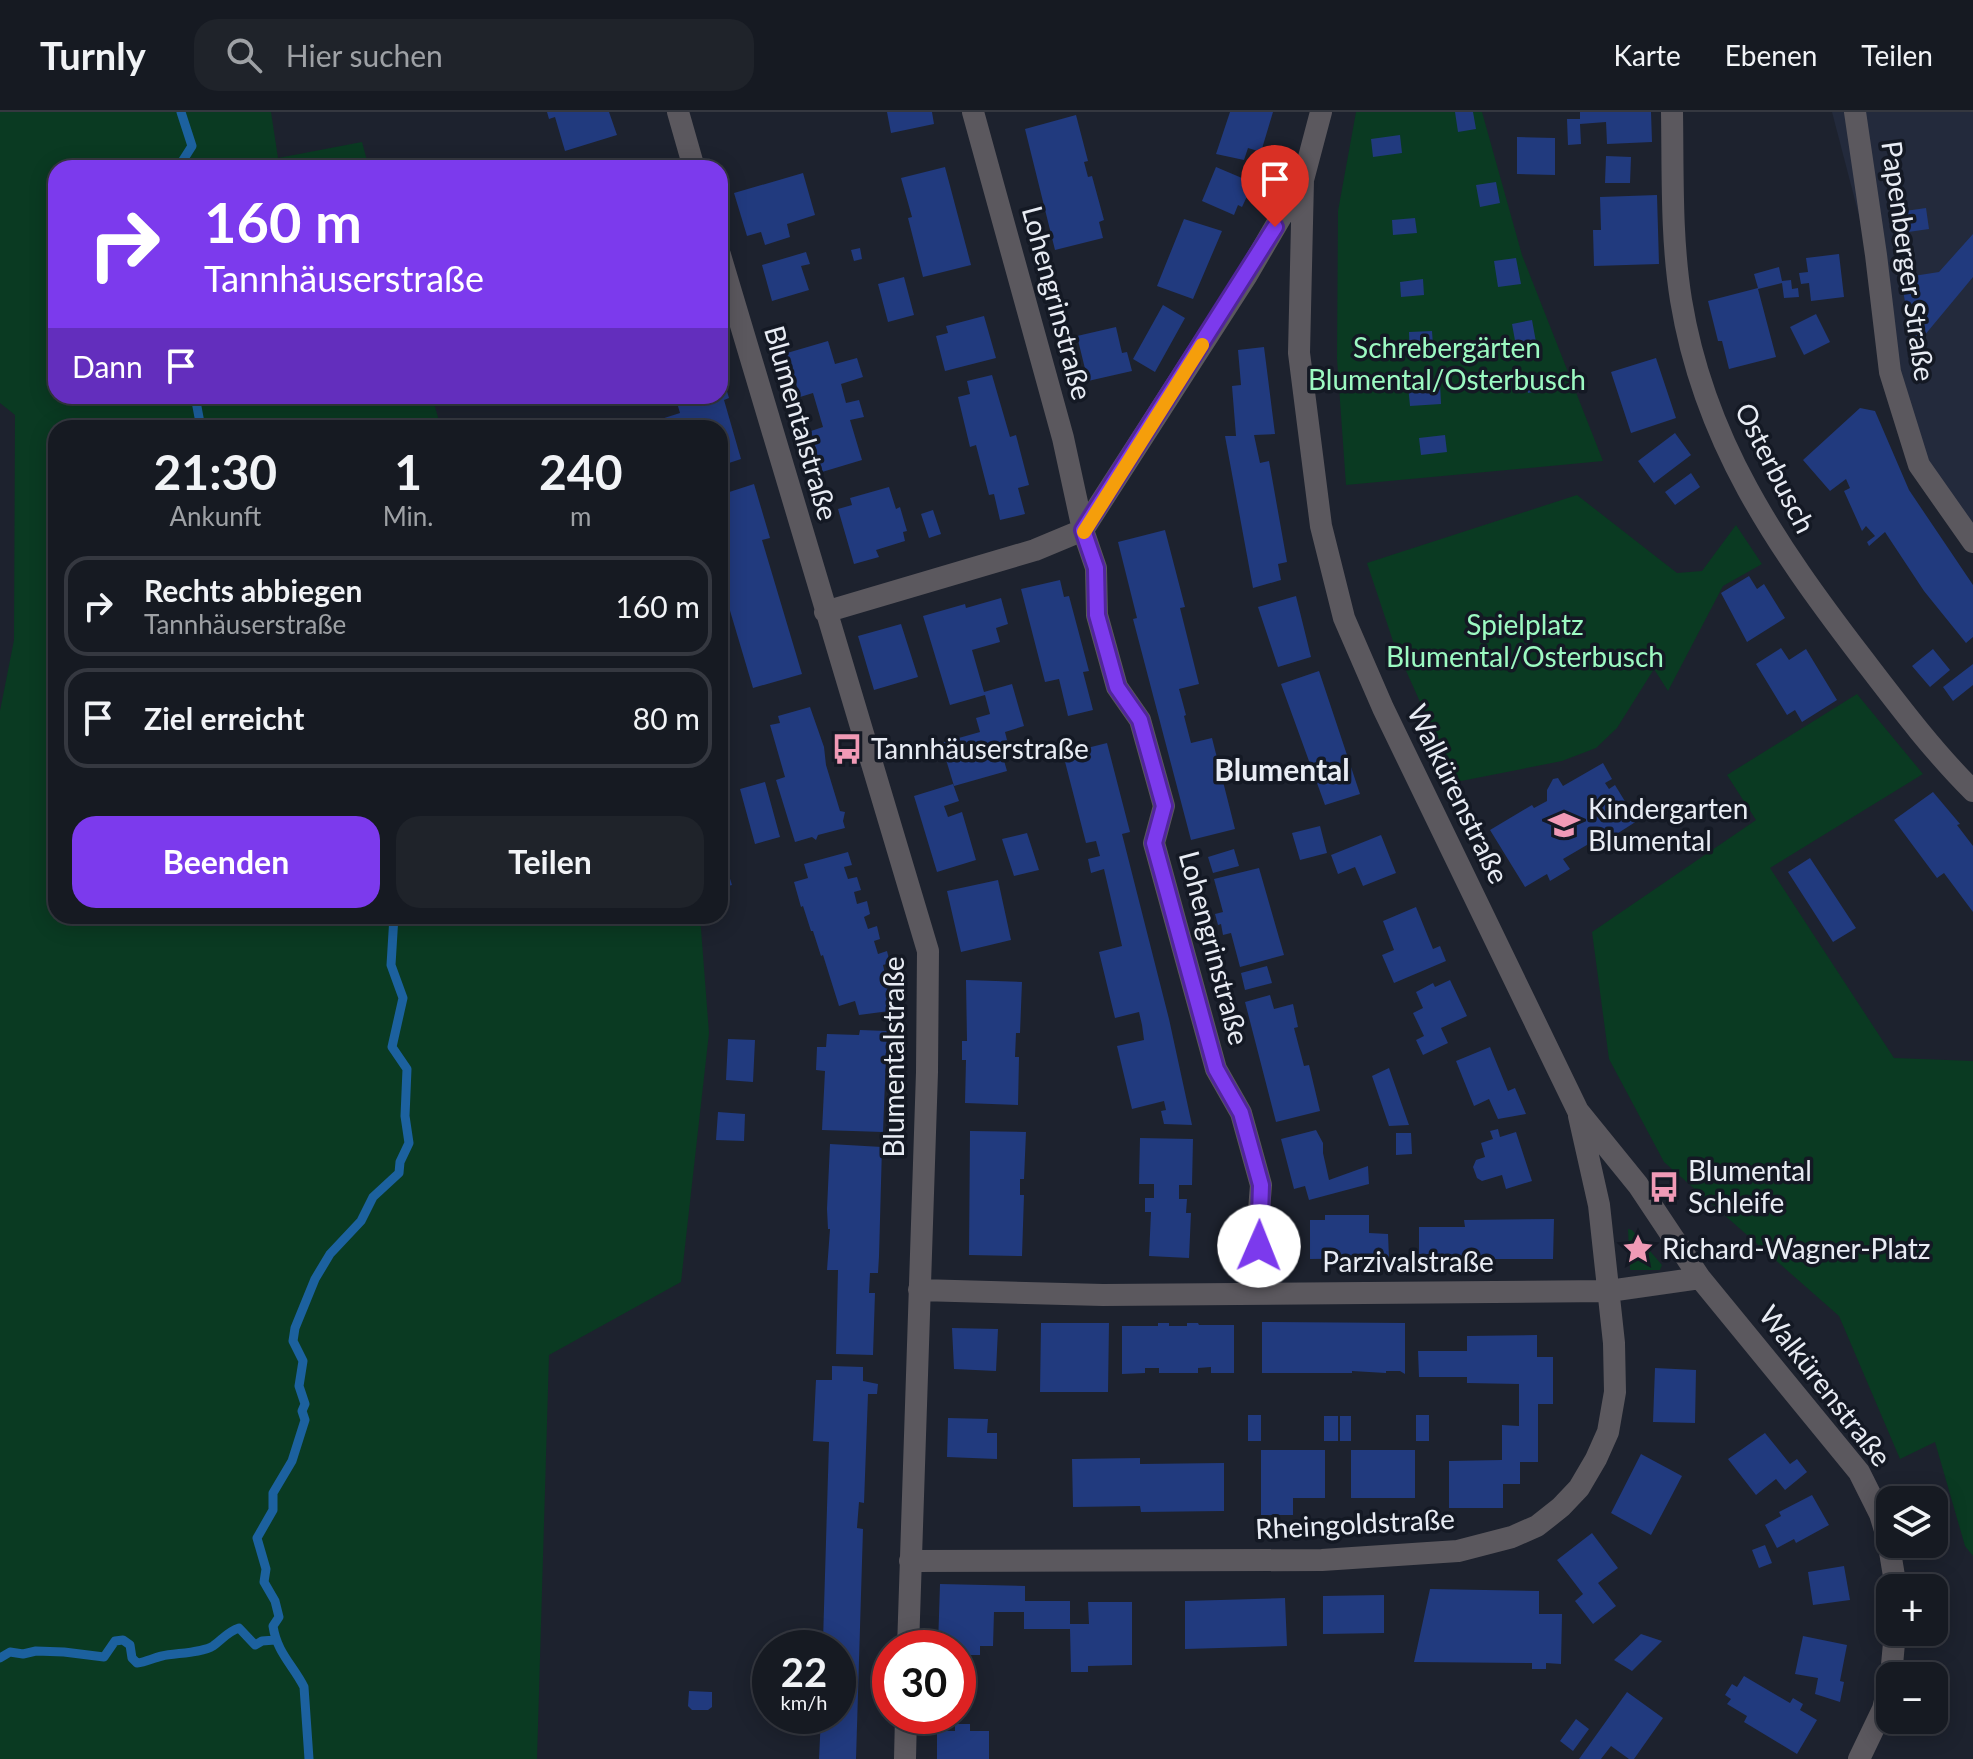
<!DOCTYPE html>
<html lang="de">
<meta charset="utf-8">
<style>
body{margin:0;font-family:Lato,sans-serif;background:#1f232a;color:#f1f3f6;height:100vh;display:flex;flex-direction:column;font-size:30px;white-space:nowrap}
*{box-sizing:border-box;margin:0}
p{font-size:26px;color:#9ea1a5}
.icon{flex:none;width:44px;height:44px;fill:none;stroke:currentColor;stroke-width:2;stroke-linecap:round;stroke-linejoin:round}
.map{position:relative;flex:1;overflow:hidden}
.sheet{position:absolute;left:48px;top:308px;width:680px;height:504px;display:flex;flex-direction:column;background:#161a22;border-radius:24px;box-shadow:0 4px 20px #0003,0 0 0 2px #353840}
.sheet>*{flex:none}
.banner{position:absolute;left:48px;top:48px;width:680px;height:244px;border-radius:24px;box-shadow:0 4px 20px #0003,0 0 0 2px #353840;background:#7c3aed;color:#fff;overflow:hidden}
.controls{position:absolute;left:1876px;top:1374px;display:grid;gap:16px}
.controls a{display:grid;place-items:center;width:72px;height:72px;border-radius:16px;background:#161a22;box-shadow:0 4px 20px #0003,0 0 0 2px #353840;font-size:40px}
.speed{position:absolute;left:752px;top:1518px;display:flex;gap:16px;font-size:40px;font-weight:700;text-align:center}
.speed>*{display:grid;place-content:center;width:104px;height:104px;border-radius:50%;background:#161a22;box-shadow:0 4px 20px #0003,0 0 0 2px #353840;line-height:1}
.speed small{font-size:20px;font-weight:400}
.speed .limit{border:12px solid #d22;background:#fff;color:#111}
.pin{position:absolute;display:grid;place-items:center;width:68px;height:68px;color:#fff;margin:-82px -34px;border-radius:50% 50% 50% 0;rotate:-45deg;box-shadow:0 0 8px #0007}
.pin .icon{rotate:45deg}
.me{position:absolute;width:88px;margin:-44px;rotate:1deg;stroke-linejoin:round;filter:drop-shadow(0 0 6px #0008)}
.turn{display:flex;align-items:center;gap:28px;height:168px;padding:0 24px;font-size:36px}
.turn .icon{width:104px;height:104px;stroke-width:2.5}
.turn b{display:block;font-size:56px;line-height:68px}
.then{display:flex;align-items:center;height:76px;padding:0 24px;background:#0003;gap:16px;font-size:30px}
.eta{display:flex;justify-content:space-evenly;align-items:center;height:136px;text-align:center}
.eta b{font-size:48px;font-weight:700;line-height:56px}
.primary-button{display:flex;gap:16px;margin-top:auto;padding:16px 24px}
.primary-button a{flex:1;height:92px;border-radius:24px;background:#7c3aed;color:#fff;font-size:32px;font-weight:700;line-height:92px;text-align:center}
.primary-button a+a{background:#1f232a;color:#f1f3f6}
ul{padding:0;list-style:none}
li{display:flex;align-items:center;gap:24px;height:100px;margin:0 16px 12px;padding:0 8px;border:4px solid #353840;border-radius:24px}
li div{flex:1}
li b{display:block;font-size:30px}
li em{font-style:normal}
header{display:flex;align-items:center;gap:48px;box-sizing:border-box;height:112px;padding:0 40px;background:#161a22;border-bottom:2px solid #353840}
header strong{font-size:38px}
nav{display:flex;gap:44px;margin-inline-start:auto;font-size:28px}
.search{width:560px;height:72px;background:#1f232a;display:flex;align-items:center;gap:20px;box-sizing:border-box;padding:0 28px;border-radius:24px;color:#9ea1a5;font-size:30px}
.map>svg:first-child{display:block}
.built{fill:#232a3c}
.green{fill:#0a3a22}
.lines{fill:none;stroke-linecap:round;stroke-linejoin:round}
.stream{stroke:#1c619f;stroke-width:9}
.building{fill:#213a7e}
.minor{stroke:#5b585e;stroke-width:22}
.route-casing{stroke:#51269a;stroke-width:20}
.route{stroke:#7c3aed;stroke-width:14}
.slow{stroke:#f59e0b;stroke-width:14}
.labels{text-anchor:middle;stroke-width:7;stroke-linejoin:round;paint-order:stroke}
.street-label{font-size:28px;fill:#e8ecf4;stroke:#141924}
.park-label{font-size:28px;fill:#9cfac2;stroke:#141924}
.poi-label{font-size:28px;fill:#e8ecf4;stroke:#141924;text-anchor:start}
.neighbourhood-label{font-size:30px;font-weight:bold;fill:#e8ecf4;stroke:#141924}
</style>
<header>
<strong>Turnly</strong>
<div class="search"><svg class="icon" aria-label="search" viewBox="0 0 24 24"><circle cx="10" cy="10" r="6"/><path d="M15 15l6 6"/></svg>Hier suchen</div>
<nav><a>Karte</a><a>Ebenen</a><a>Teilen</a></nav>
</header>
<div class="map">
<svg width="1973" height="1647" viewBox="0 0 1973 1647">
<rect width="100%" height="100%" fill="#1d222e"/>
<!-- built -->
<path class="built" d="M1832,0H1973V413L1924,353Z"/>
<!-- green -->
<path class="green" d="M0,0H271L278,46L362,30L369,56H56V284H432L441,316H56V804H700L709,921L681,1170L549,1243L537,1647H0V599L14,528L15,303L0,291Z
M1356,0H1482L1522,143L1603,349L1346,373L1337,247L1338,99Z
M1577,383L1677,461L1702,459L1736,413L1762,452L1723,474L1668,579L1654,557L1617,616L1596,636L1562,649L1456,670L1394,532L1367,451Z
M1857,582L1923,662L1770,756L1894,946L1973,949V1444L1965,1434L1935,1330L1900,1347L1839,1204L1664,1050L1609,947L1592,820L1756,708L1727,663Z
M1628,1117L1632,1118L1662,1153L1660,1158H1630Z"/>
<g class="lines">
<!-- stream -->
<path class="stream" d="M178,56L192,34L181,0
M195,284L201,316
M0,1546L10,1540L23,1542L36,1539L64,1540L104,1545L115,1529L123,1528L130,1533L132,1546L137,1551C146,1550 153,1546 162,1544C175,1541 202,1541 213,1534C223,1527 227,1520 239,1516L255,1533L262,1529L275,1528
M309,1647L304,1575C293,1553 277,1541 273,1514L279,1505L275,1489L264,1470L266,1457L257,1426L273,1398V1381L292,1349L305,1308L302,1299L305,1292L299,1274L303,1249L293,1229L295,1216L315,1167L330,1142L361,1109L373,1085L399,1061L400,1050L409,1031L405,1004L407,957L392,935L403,886L391,853L394,804"/>
</g>
<!-- building -->
<path class="building" d="M547,0H609L617,23L565,39L555,5L549,7Z
M887,0H932L934,12L891,21Z
M1230,0H1273L1261,40L1248,36L1244,48L1216,42Z
M1455,0H1473L1476,17L1458,20Z
M1580,0H1651L1652,30L1607,32L1606,10L1580,12L1581,32L1568,33L1567,7H1580Z
M1076,3L1088,49L1084,50L1088,65L1092,64L1104,108L1099,110L1103,126L1055,138L1025,17Z
M1400,23L1402,41L1373,45L1371,27Z
M1517,25L1555,26V63L1517,62Z
M1606,44L1631,45L1630,71H1605Z
M945,55L971,153L923,165L908,106L912,105L901,66Z
M1216,55L1249,69L1245,77L1250,78L1242,95L1238,93L1234,103L1202,89Z
M803,61L815,103L787,112L790,125L765,133L761,120L747,124L734,81Z
M1496,70L1500,91L1480,95L1476,73Z
M1657,83L1659,152L1594,154L1593,118H1601L1600,85Z
M1926,96L1929,117L1894,122L1891,101Z
M1415,106L1417,121L1393,123L1392,108Z
M1184,107L1222,119L1193,187L1157,174Z
M1973,122V165L1919,230L1911,225L1904,184L1902,175L1908,174L1907,165L1939,160Z
M860,136L862,147L854,149L851,138Z
M806,140L810,152L801,154L809,178L772,189L762,153Z
M1839,142L1844,185L1811,189L1809,171L1801,172L1799,161L1808,160L1806,146Z
M1516,146L1521,172L1498,175L1494,149Z
M1779,155L1782,169L1791,168L1792,177L1798,176L1799,185L1784,186L1782,171L1758,177L1776,245L1729,257L1722,229H1718L1708,189L1758,176L1754,162Z
M904,165L914,203L888,210L878,172Z
M1423,167L1424,183L1401,185L1400,170Z
M1163,193L1185,206L1155,260L1133,247Z
M1816,202L1830,230L1804,243L1790,215Z
M984,204L996,246L945,259L936,224L948,221L946,214Z
M1532,208L1536,230L1516,234L1512,212Z
M1116,215L1122,241L1127,240L1132,259L1088,269L1077,224Z
M1432,219L1434,247L1410,248L1409,220Z
M828,229L835,252L857,246L863,265L841,272L846,291L859,288L864,305L850,308L862,348L822,360L811,319L823,315L813,281L800,285L793,261L789,260L785,248L787,241Z
M1264,235L1275,322L1254,323L1260,351L1269,349L1287,450L1278,452L1281,468L1253,476L1225,324H1236L1232,274L1241,273L1238,238Z
M1656,246L1676,306L1631,321L1611,260Z
M721,259L729,286L724,288L741,347L720,354V316H633L680,301L675,284H720Z
M1551,260L1554,275L1528,281L1525,266Z
M992,263L1010,325L1016,323L1029,373L1018,376L1025,402L1000,408L994,382L989,383L976,333L970,335L958,285L970,282L967,269Z
M1440,271L1441,292L1410,294L1408,273Z
M1860,296L1875,299L1909,378L1973,473V525L1966,531L1924,479L1885,420L1869,434L1867,430L1875,424L1866,414L1862,419L1844,379L1850,376L1846,367L1830,379L1803,348Z
M1675,321L1691,343L1654,371L1638,349Z
M1445,323L1447,340L1421,343L1419,326Z
M1691,361L1700,375L1675,393L1665,380Z
M754,372L770,426L762,428L802,562L753,576L720,465V383Z
M889,375L896,397L900,395L907,419L903,420L905,429L876,438L879,445L854,452L838,397L852,393L850,386Z
M933,398L941,422L929,426L921,402Z
M1165,418L1185,495L1180,496L1199,572L1179,577L1186,603L1184,604L1191,631L1212,626L1235,717L1191,728L1133,507L1137,506L1118,430Z
M1749,464L1757,477L1764,472L1785,506L1747,530L1721,481Z
M1060,468L1064,485L1069,484L1089,559L1083,560L1093,598L1068,604L1059,567L1045,570L1021,477Z
M1296,484L1311,545L1278,555L1258,495Z
M1001,486L1008,512L996,516L1000,530L972,538L984,580L1012,572L1024,614L1005,620L1007,628L999,631L1007,659L954,674L941,631L980,620L976,606L990,602L985,583L950,593L923,504L965,492L966,496Z
M901,512L918,565L874,578L858,524Z
M1781,536L1789,548L1806,537L1837,588L1802,610L1795,598L1787,603L1756,552Z
M1933,537L1950,558L1930,575L1912,554Z
M1973,552V573L1953,589L1943,575Z
M1319,559L1360,682L1325,693L1281,572Z
M810,595L824,635L826,653L840,699L845,700L843,709L845,716L818,723L816,728L812,725L795,730L776,668L785,665L770,613L780,611L778,604Z
M1107,631L1130,720L1122,722L1169,907L1192,1013L1164,1012L1161,999L1166,998L1164,989L1132,997L1117,934L1144,928L1142,913L1139,900L1115,906L1099,840L1122,834L1104,757L1091,761L1088,747L1100,744L1096,729L1086,731L1063,642Z
M1603,651L1612,667L1605,671L1609,677L1615,673L1637,709L1615,723L1619,729L1599,740L1592,730L1563,747L1570,757L1550,769L1547,762L1525,775L1490,718L1532,693L1534,696L1547,689V678L1553,667L1558,666L1563,674Z
M765,670L780,725L755,732L740,677Z
M953,672L959,689L944,694L948,705L962,700L976,748L937,760L914,684Z
M1933,680L1960,712L1957,713L1973,734V800L1944,761L1937,766L1894,708Z
M1320,714L1327,741L1300,748L1292,721Z
M1027,721L1039,758L1014,764L1002,727Z
M1381,723L1396,761L1363,774L1355,755L1338,762L1331,743Z
M720,735L732,773L720,776Z
M1234,737L1239,754L1213,761L1208,745Z
M848,740L852,753L844,755L848,767L857,765L861,778L854,780L857,792L867,789L870,802L864,805L868,817L877,814L880,827L874,829L878,842L887,839L890,851L883,853L886,866L895,864L899,877L891,879L897,898L859,903L855,889L839,894L823,843L821,844L813,819H811L803,794L801,795L794,770L808,766L804,752Z
M1810,746L1856,816L1833,830L1788,760Z
M1259,756L1284,843L1240,855L1231,821L1223,823L1221,812L1218,813L1215,802L1223,800L1214,767Z
M998,768L1011,828L961,840L947,779Z
M1416,795L1433,837L1440,834L1446,849L1394,871L1382,843L1394,838L1383,809Z
M1267,854L1272,871L1245,878L1241,861Z
M966,868L1022,870L1020,921H1016L1015,945H1019L1018,993L965,991L966,948H962V929H967Z
M1450,868L1467,904L1441,916L1448,931L1423,943L1416,928L1424,924L1413,901L1423,896L1416,880L1433,871L1435,875Z
M1270,883L1274,897L1293,892L1298,915L1294,916L1304,954L1309,953L1320,999L1276,1010L1245,890Z
M860,918L887,919L883,1020L822,1018L825,959L816,958L817,935H826L827,922L859,923Z
M728,927L755,928L753,970L726,968Z
M1490,935L1508,979L1515,976L1526,1002L1498,1007L1489,987L1474,994L1456,949Z
M1389,956L1409,1013L1389,1014L1372,964Z
M718,1000L745,1002L744,1029L716,1028Z
M1498,1017L1500,1025L1516,1020L1532,1069L1506,1077L1502,1063L1482,1069L1477,1066L1473,1055L1476,1048L1485,1045L1481,1031L1493,1027L1490,1019Z
M1316,1018L1323,1031V1041L1329,1068L1368,1054L1369,1072L1309,1088L1305,1074L1294,1077L1281,1027Z
M970,1019L1026,1020L1024,1067H1020V1083H1024L1022,1144L969,1143Z
M1396,1021H1411L1412,1042L1396,1043Z
M1140,1026L1193,1027L1192,1073H1179V1087H1187L1186,1101H1191L1189,1146L1149,1144L1151,1100H1145V1086H1154V1072H1139Z
M830,1032L882,1035L879,1144L878,1161H870L869,1181H875L873,1243L836,1242L838,1158H827L830,1117H828L827,1097Z
M1325,1103H1369V1121L1388,1122L1389,1146L1310,1147V1108H1325Z
M1554,1107L1553,1147H1419V1115H1465L1464,1108Z
M1262,1210L1405,1211V1262L1400,1259H1386V1261L1352,1259V1261H1262Z
M1041,1211H1109L1108,1280H1040Z
M1158,1211H1169V1214H1187V1211H1198L1199,1213H1234V1261H1211V1255L1198,1256V1261H1159V1256H1145V1261L1122,1262V1214H1158Z
M952,1216L998,1217L996,1259L954,1257Z
M1537,1223V1245H1553V1292H1538V1350H1520V1372H1503V1396H1449V1349L1502,1348V1313L1519,1314V1272L1467,1271V1265H1419L1418,1239H1467V1224Z
M832,1254L863,1255V1269L878,1272L877,1282H868L864,1391L859,1390L857,1416L863,1417L856,1647H819L821,1604H838V1536H794V1528L823,1529L829,1330L813,1329L816,1268H832Z
M1655,1256L1696,1258L1695,1311L1653,1310Z
M1248,1303H1261V1329H1248Z
M1416,1303H1429V1329H1416Z
M1324,1304H1338V1329H1324Z
M1340,1304H1351V1329H1340Z
M948,1306L988,1307L987,1321H997V1347L947,1345Z
M1765,1321L1790,1352L1797,1347L1807,1360L1785,1378L1776,1367L1756,1383L1728,1347Z
M1261,1338H1325V1386H1293V1403H1261Z
M1351,1338H1415V1386H1351Z
M1641,1342L1682,1364L1651,1423L1611,1401Z
M1140,1346V1352L1224,1351V1399L1141,1400L1140,1394L1073,1395L1072,1347Z
M1812,1383L1829,1413L1796,1431L1794,1427L1777,1436L1765,1413L1781,1404L1779,1400Z
M1592,1421L1618,1456L1598,1471L1616,1494L1593,1512L1575,1489L1583,1482L1557,1448Z
M1765,1433L1772,1451L1759,1456L1752,1438Z
M1844,1454L1850,1488L1813,1493L1808,1460Z
M940,1472L1025,1474V1489H1070V1512H1089L1088,1490H1132V1553L1088,1554V1560H1071L1070,1517H1024V1500H994L993,1534H980V1543H958L959,1534H938Z
M1430,1477L1539,1479V1502H1562L1561,1552L1546,1551V1557H1532V1551L1414,1550Z
M1384,1483V1521L1323,1522V1484Z
M1285,1486L1287,1534L1185,1537V1489Z
M1641,1522L1662,1529L1632,1559L1614,1548Z
M1803,1524L1847,1533L1840,1569L1844,1570L1840,1590L1815,1582L1818,1566L1795,1562Z
M1744,1564L1790,1591L1793,1586L1803,1592L1800,1598L1817,1608L1797,1642L1744,1610L1747,1604L1727,1592L1731,1587L1725,1583L1732,1572L1737,1575Z
M689,1579L712,1580V1595L708,1598H692L688,1594Z
M1627,1580L1663,1606L1634,1647H1629L1611,1634L1601,1647H1579Z
M1576,1607L1589,1617L1573,1639L1560,1629Z
M955,1612H970V1619H989V1647H937V1619H955Z"/>
<g class="lines">
<!-- minor -->
<path class="minor" d="M678,0L694,56
M973,0L1063,326L1083,418L1096,456L1097,503L1117,575L1140,608L1164,694L1154,731L1216,957L1241,1001L1261,1073L1258,1111L1262,1181
M1321,0L1303,68L1299,241L1321,414L1344,506L1383,596L1578,999L1638,1073L1700,1166L1859,1360L1880,1402L1888,1428L1896,1476
M1672,0C1673,63 1671,126 1681,188C1704,329 1776,433 1860,543C1896,590 1931,637 1973,679
M1855,0L1876,143L1890,260L1919,353L1973,430
M720,143L928,839L927,960L908,1536
M825,500L1035,438L1083,418L1247,163L1302,69
M919,1178L1103,1183L1609,1179L1700,1166
M910,1449L1322,1448L1458,1439L1512,1425L1537,1414L1561,1395L1579,1376L1596,1347L1608,1320L1615,1280L1614,1231L1599,1093L1579,1004
M1891,1564L1895,1520
M905,1647L906,1604
M1859,1647L1883,1597L1890,1568"/>
</g>
<g class="lines">
<defs>
<path id="route" d="M1259,1134L1261,1073L1241,1001L1216,957L1162,760L1154,731L1164,694L1140,608L1117,575L1097,503L1096,456L1083,418L1275,115"/>
</defs>
<!-- route casing -->
<use href="#route" class="route-casing"/>
<!-- route -->
<use href="#route" class="route"/>
<!-- slow -->
<path class="slow" d="M1084,420L1202,233"/>
</g>
<!-- icons -->
<defs>
<symbol id="bus-bare" viewBox="-9 -9 18 18"><path d="M-5-6H5V4H4V6H2V4H-2V6H-4V4H-5ZM-3.5-4V0h7V-4ZM-3.5 1.2v1.5H-2V1.2ZM2 1.2v1.5H3.5V1.2Z" fill="#f09ab6" stroke="#141924" stroke-width="2.5" paint-order="stroke"/></symbol>
<symbol id="school-bare" viewBox="-9 -9 18 18"><path d="M0-5L7-2L0 1L-7-2ZM-4 1L0 2.5L4 1V4Q0 6-4 4Z" fill="#f09ab6" stroke="#141924" stroke-width="2.5" paint-order="stroke"/></symbol>
<symbol id="sight-bare" viewBox="-9 -9 18 18"><path d="M0-6L1.8-2.2L6-1.7L2.9 1.2L3.7 5.4L0 3.3L-3.7 5.4L-2.9 1.2L-6-1.7L-1.8-2.2Z" fill="#f09ab6" stroke="#141924" stroke-width="2.5" paint-order="stroke"/></symbol>
</defs>
<g fill-rule="evenodd">
<use href="#bus-bare" x="825" y="615" width="44" height="44"/>
<use href="#school-bare" x="1542" y="691" width="44" height="44"/>
<use href="#bus-bare" x="1642" y="1053" width="44" height="44"/>
<use href="#sight-bare" x="1616" y="1115" width="44" height="44"/>
</g>
<g class="labels">
<!-- street labels -->
<g class="street-label">
<text transform="translate(1908 149) rotate(82)" y="10">Papenberger Straße</text>
<text transform="translate(1057 191) rotate(75)" y="10">Lohengrinstraße</text>
<text transform="translate(801 311) rotate(74)" y="10">Blumentalstraße</text>
<text transform="translate(1775 356) rotate(63)" y="10">Osterbusch</text>
<text transform="translate(1458 682) rotate(64)" y="10">Walkürenstraße</text>
<text transform="translate(1214 836) rotate(75)" y="10">Lohengrinstraße</text>
<text transform="translate(894 945) rotate(-90)" y="10">Blumentalstraße</text>
<text x="1408" y="1160">Parzivalstraße</text>
<text transform="translate(1825 1274) rotate(52)" y="10">Walkürenstraße</text>
<text transform="translate(1355 1412) rotate(-3)" y="10">Rheingoldstraße</text>
</g>
<!-- park labels -->
<g class="park-label">
<text x="1447" y="246">Schrebergärten<tspan x="1447" dy="32">Blumental/Osterbusch</tspan></text>
<text x="1525" y="523">Spielplatz<tspan x="1525" dy="32">Blumental/Osterbusch</tspan></text>
</g>
<!-- poi labels -->
<g class="poi-label">
<text x="871" y="647">Tannhäuserstraße</text>
<text x="1588" y="707">Kindergarten<tspan x="1588" dy="32">Blumental</tspan></text>
<text x="1688" y="1069">Blumental<tspan x="1688" dy="32">Schleife</tspan></text>
<text x="1662" y="1147">Richard-Wagner-Platz</text>
</g>
<!-- neighbourhood labels -->
<g class="neighbourhood-label">
<text x="1282" y="669">Blumental</text>
</g>
</g>
</svg>
<div class="controls">
<a><svg class="icon" aria-label="layers" viewBox="0 0 24 24"><path d="M12 4l9 5-9 5-9-5zM3 14l9 5 9-5"/></svg></a>
<a>+</a>
<a>−</a>
</div>
<div class="speed"><div>22<small>km/h</small></div><div class="limit">30</div></div>
<div class="pin" style="left:1275px;top:115px;background:#d93025"><svg class="icon" aria-label="arrive" viewBox="0 0 24 24"><path d="M6 21V4h12l-3 4 3 4H6"/></svg></div>
<svg class="me" style="left:1259px;top:1134px" viewBox="-20 -20 40 40"><circle r="19" fill="#fff"/><path d="M0-13L10 11 0 6-10 11z" fill="#7c3aed"/></svg>
<div class="banner">
<div class="turn"><svg class="icon" aria-label="right" viewBox="0 0 24 24"><path d="M7 20v-9h11M14 6l5 5-5 5"/></svg><div><b>160 m</b>Tannhäuserstraße</div></div>
<div class="then">Dann<svg class="icon" aria-label="arrive" viewBox="0 0 24 24"><path d="M6 21V4h12l-3 4 3 4H6"/></svg></div>
</div>
<section class="sheet">
<div class="eta">
<div><b>21:30</b><p>Ankunft</p></div>
<div><b>1</b><p>Min.</p></div>
<div><b>240</b><p>m</p></div>
</div>
<ul>
<li><svg class="icon" aria-label="right" viewBox="0 0 24 24"><path d="M7 20v-9h11M14 6l5 5-5 5"/></svg><div><b>Rechts abbiegen</b><p>Tannhäuserstraße</p></div><em>160 m</em></li>
<li><svg class="icon" aria-label="arrive" viewBox="0 0 24 24"><path d="M6 21V4h12l-3 4 3 4H6"/></svg><div><b>Ziel erreicht</b></div><em>80 m</em></li>
</ul>
<div class="primary-button"><a>Beenden</a><a>Teilen</a></div>
</section>
</div>
